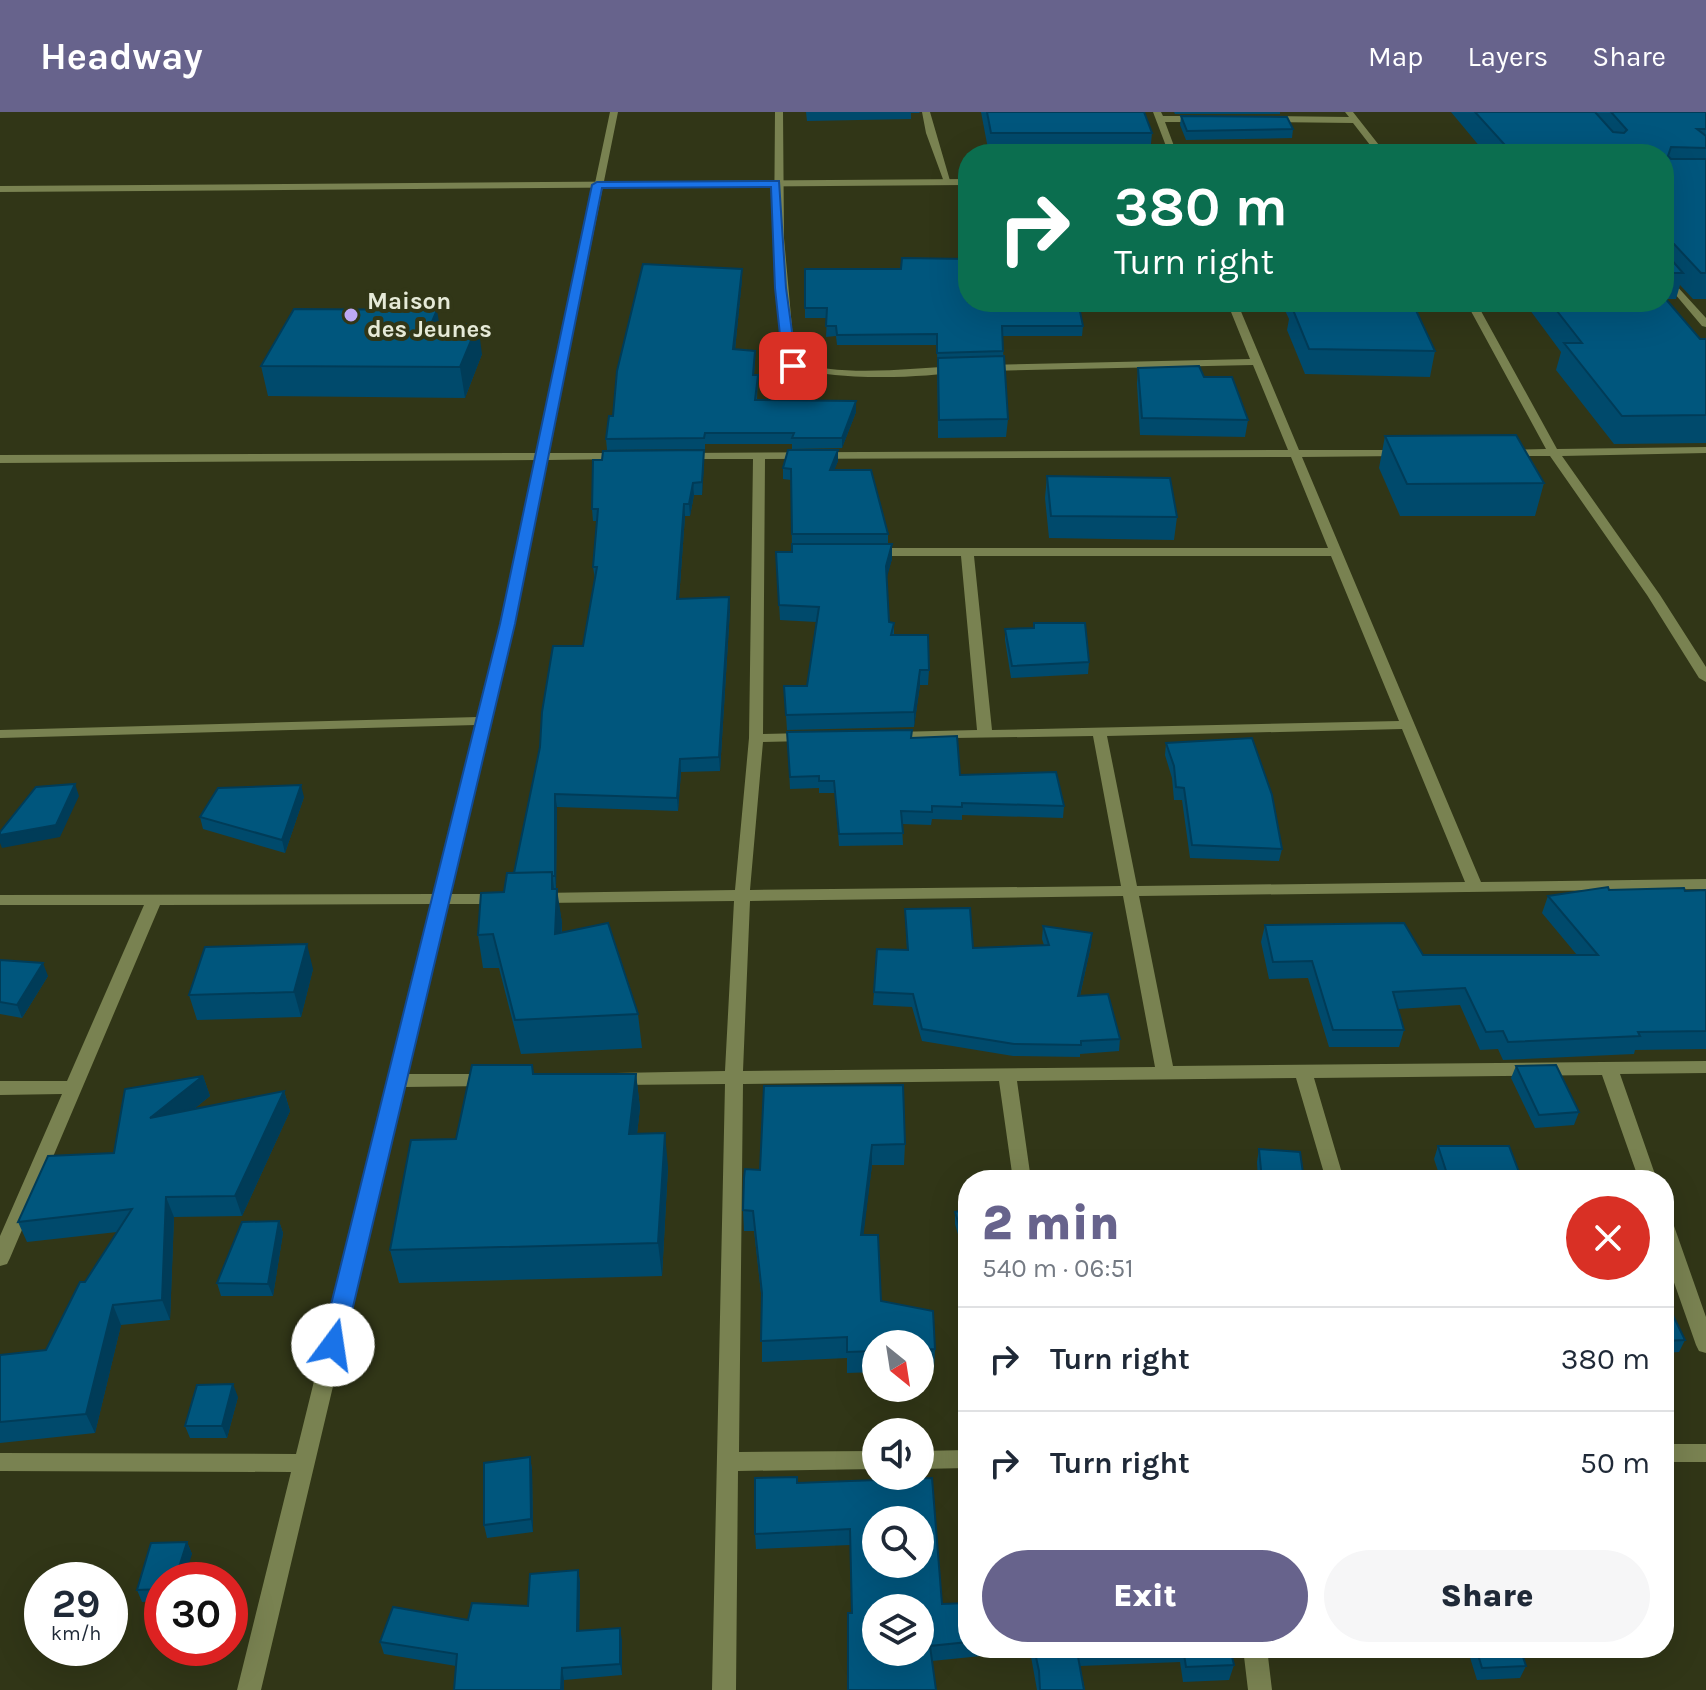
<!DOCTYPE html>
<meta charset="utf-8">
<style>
body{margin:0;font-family:Karla,sans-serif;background:#f6f6f7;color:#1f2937;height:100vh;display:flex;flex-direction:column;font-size:30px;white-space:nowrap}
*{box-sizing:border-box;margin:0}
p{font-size:26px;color:#747a83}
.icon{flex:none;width:44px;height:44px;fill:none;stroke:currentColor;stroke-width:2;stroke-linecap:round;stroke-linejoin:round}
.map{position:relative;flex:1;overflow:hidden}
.side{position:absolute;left:958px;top:1058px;width:716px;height:488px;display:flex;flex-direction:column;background:#fff;border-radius:32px;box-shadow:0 8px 32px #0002}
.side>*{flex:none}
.banner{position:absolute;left:958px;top:32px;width:716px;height:168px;border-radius:32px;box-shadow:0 8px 32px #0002;background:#0b6e4f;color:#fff;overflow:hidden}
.needle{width:52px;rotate:150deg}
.controls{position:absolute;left:862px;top:1218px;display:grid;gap:16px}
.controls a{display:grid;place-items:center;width:72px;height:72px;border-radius:50%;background:#fff;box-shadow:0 8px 32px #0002;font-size:40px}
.speed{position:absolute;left:24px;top:1450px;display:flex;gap:16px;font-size:40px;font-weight:700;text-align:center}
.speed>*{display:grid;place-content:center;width:104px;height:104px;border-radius:50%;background:#fff;box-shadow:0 8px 32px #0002;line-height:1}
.speed small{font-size:20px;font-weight:400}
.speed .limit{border:12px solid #d22;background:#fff;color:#111}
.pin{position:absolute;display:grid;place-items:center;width:68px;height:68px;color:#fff;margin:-34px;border-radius:16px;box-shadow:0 4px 12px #0006}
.me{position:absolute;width:88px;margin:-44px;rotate:14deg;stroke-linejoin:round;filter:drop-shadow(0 0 6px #0008)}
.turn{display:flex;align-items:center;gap:28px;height:168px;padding:0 24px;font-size:36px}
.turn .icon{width:104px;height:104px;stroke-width:2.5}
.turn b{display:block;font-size:56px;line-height:68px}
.round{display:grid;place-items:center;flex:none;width:84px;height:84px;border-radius:42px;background:#f6f6f7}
.head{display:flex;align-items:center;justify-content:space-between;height:136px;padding:0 24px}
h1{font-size:48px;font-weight:800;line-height:60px;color:#67638c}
.action{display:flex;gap:16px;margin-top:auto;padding:16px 24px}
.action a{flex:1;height:92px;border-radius:48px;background:#67638c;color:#fff;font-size:32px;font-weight:800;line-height:92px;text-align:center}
.action a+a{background:#f6f6f7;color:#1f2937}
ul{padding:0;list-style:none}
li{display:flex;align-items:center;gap:24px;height:104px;padding:0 24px;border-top:2px solid #e0e1e3}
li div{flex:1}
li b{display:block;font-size:30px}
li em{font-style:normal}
header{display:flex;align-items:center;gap:48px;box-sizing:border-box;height:112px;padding:0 40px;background:#67638c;color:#fff}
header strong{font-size:38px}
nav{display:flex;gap:44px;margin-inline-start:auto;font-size:28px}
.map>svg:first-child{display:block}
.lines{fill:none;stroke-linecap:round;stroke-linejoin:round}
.minor{fill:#798251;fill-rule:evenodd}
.tertiary{fill:#798251;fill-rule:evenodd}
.wall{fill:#004a6c}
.shaded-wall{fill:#003c58}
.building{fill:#00567d;stroke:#003c58;stroke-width:2;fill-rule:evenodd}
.route{fill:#1a73e8;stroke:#114b97;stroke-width:2}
.poi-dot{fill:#bfa9f4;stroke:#313617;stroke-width:3}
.labels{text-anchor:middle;stroke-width:8;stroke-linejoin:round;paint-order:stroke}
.far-poi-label{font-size:24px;font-weight:bold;fill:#e6ead8;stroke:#313617;text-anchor:start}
</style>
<header>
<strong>Headway</strong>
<nav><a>Map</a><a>Layers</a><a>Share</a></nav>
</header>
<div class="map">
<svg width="1706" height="1578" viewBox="0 0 1706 1578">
<rect width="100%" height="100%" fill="#313617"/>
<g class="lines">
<!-- minor -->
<path class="minor" d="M610,0H618L549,341H622L628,344L622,347L548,348L515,512L450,782H500L508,787L500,792H448L407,962H488L494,963L497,968L494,973L488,974L404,975L261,1578H237L291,1360L0,1359V1341L296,1342L432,792L160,793L10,1146L7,1152L0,1154V1124L62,982L0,983V969H67L144,793H0V783L434,782L476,613L0,626V618L478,605L501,512L536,348L0,351V343L538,341Z
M775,0H783L784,126L795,249C841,266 910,256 959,254L963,255V259C919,267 827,269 786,253L778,188L774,126Z
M922,0H930L951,72L944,70L926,21Z
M1153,0H1161L1163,4H1200L1204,7L1200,10H1165L1177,42H1169Z
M1345,0H1353L1386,42H1377L1353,11L1267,10L1263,7L1267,4L1349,5Z
M1664,160L1706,206V215L1702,214L1664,169Z
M1227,190H1237L1299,338H1402L1408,341L1402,344L1302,345L1481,770L1706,767V777L1139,784L1173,954L1706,949V961L1620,962L1657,1068H1639L1602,963L1314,966L1344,1068H1326L1296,966L1017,969L1031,1068H1013L999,969L743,972L739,1340L876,1339V1357L738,1359L736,1578H712L725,972L616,973L610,972L607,967L610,962L616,961L725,959L734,789L540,791L532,786L540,781L735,778L749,626L753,347H682L676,344L682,341L1288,338L1253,253L986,259L981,256L986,253L1250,247ZM1291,345L1328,436H872L866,440L872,444H961L977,618L894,620L889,621L887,624L889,627L1093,624L1121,774L750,778L763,630L806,629L813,625L806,621L763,622L765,347ZM974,444H1331L1399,609L992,618ZM1402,617L1465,770L1137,774L1107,624ZM1123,784L1155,955L743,959L750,789Z
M1466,190H1476L1557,337L1706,335V341L1562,344L1660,483L1706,555V570L1699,566L1647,483L1550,344H1506L1500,341L1506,338L1546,337Z
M1664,1106L1671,1109L1674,1114L1706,1205V1241L1699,1239L1696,1233L1664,1142Z
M1664,1332H1706V1350H1664Z
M968,1338V1356L920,1357V1339Z
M1243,1536H1267L1272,1578H1248Z"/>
<!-- tertiary -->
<path class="tertiary" d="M968,67V73L0,80V74Z"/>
</g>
<!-- wall -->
<path class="wall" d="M806,0H920L919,1H911V7L807,9Z
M933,0H1144L1152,21L1150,42H989L981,0Z
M1174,0H1280V2H1175Z
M1451,0H1706V187H1693L1680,173L1676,187H1666L1700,227H1706V331L1614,332L1556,258L1561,240L1524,190H1664V42H1486Z
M1181,4L1293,17L1292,26L1186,28L1180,13Z
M742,157V167L735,238L755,249L754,263H758L757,288L856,300L842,336L792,337V332H705V337L607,338L606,327L613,304Z
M805,157L1083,214L1082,224H1002L1008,307L1006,325L938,326L937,233H837L836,224L826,225L827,206H805Z
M1281,190H1409L1435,239L1430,265L1305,262L1287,218L1289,207Z
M482,242L465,286L268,284L261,254Z
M1138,256L1204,265L1248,308L1245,325L1140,323L1137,272Z
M1385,324L1544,371L1535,404H1400L1379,356Z
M704,338V350L702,383H694L690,404H685L679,487L729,485L730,498L720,659L681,660L678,699L557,695L556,777L562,811V820L638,902L642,936L521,942L499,856H483L478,823L514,761L583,534L595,467L593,455L597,409H593L592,397Z
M838,349L834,358L888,422V432L892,447L886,466L889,510L894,511V523L929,558L928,573H920L914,615L787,618L784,574H807L816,510L780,508L776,440H792L791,368L783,367V356Z
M1047,364L1177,405L1174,428L1049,426L1045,386Z
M1034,511L1089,550L1088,562L1011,566L1005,528V517L1033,516Z
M912,618V626L960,663L1064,694L1063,706L962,703V708L932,707L931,713L902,712L903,733L839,734L835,681H819V676L790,677L787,620Z
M1166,631L1282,737L1279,749L1190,746L1182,688H1174L1172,666L1165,643Z
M304,685L285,741L203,717L200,705Z
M1609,778L1685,779L1706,778V937L1635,938L1634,942L1503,948L1498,937L1480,938L1460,893L1398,897L1404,918L1399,935H1329L1308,866L1269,867L1261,830L1265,813L1423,843H1577L1542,801L1548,784Z
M905,797L973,836L1044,833L1042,827L1043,814L1092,821L1091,833L1080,884L1120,927L1119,939L1080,942V945L1013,944L922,929L912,895L873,893L874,880L907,838Z
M0,848L48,864L22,906L0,902Z
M313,857L301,905L197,908L189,883Z
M532,953L534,962H636L640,996L637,1022L668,1055L662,1164L399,1171L390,1138L456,1027Z
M1516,954L1579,1000L1574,1013L1535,1016L1511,966Z
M203,964L210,984L194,997L284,979L290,999L242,1104L174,1105L170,1208L121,1213L95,1321L0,1331V1243L46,1238L85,1170L117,1120L27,1130L18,1110L114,1041Z
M764,974L905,1032L904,1053H872L863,1123L881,1189L935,1237L934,1258H920V1232H876V1260L847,1261V1246L762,1250V1190L754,1119H744L743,1098L760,1058Z
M1438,1034L1522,1068H1441L1434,1047Z
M1259,1037L1304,1068H1258L1257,1050Z
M968,1097V1157L955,1112V1100Z
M279,1109L283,1121L273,1184H221L217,1171Z
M1664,1185L1685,1228L1679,1240L1664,1241Z
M238,1285L227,1326H190L185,1314Z
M530,1345L532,1358L533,1420L487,1426L484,1413Z
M797,1371L942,1492L968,1491V1536H1230L1234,1553L1229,1568L1183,1570L1180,1550L1080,1554L1085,1578H1037L1030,1539L932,1549L852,1501L850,1433L756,1437L755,1422Z
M187,1430L192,1442L162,1468V1489L142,1490L137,1478Z
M578,1458L580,1470L579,1519L622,1528V1563L564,1568L456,1554L384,1542L380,1530L468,1508L528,1494Z
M1417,1536H1458L1457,1539L1419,1541Z
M1467,1536H1520L1526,1554L1520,1566L1477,1568Z"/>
<!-- shaded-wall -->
<path class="shaded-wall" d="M742,157V167L734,248L733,237Z
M437,198L442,228L431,212Z
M478,212L482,242L465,286L460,255Z
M856,289V300L842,336V326Z
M704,338V350L702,383V370Z
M838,338V349L830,369V358Z
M693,371L694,383L690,404L689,392Z
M684,392L685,404L678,500L677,487Z
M892,432V447L886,469V454Z
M729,485L730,498L720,659L719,645Z
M920,558V573L914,615V600Z
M680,647L681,660L678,699L677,686Z
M75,672L79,684L60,725L2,736L0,731V723Z
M301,673L304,685L285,741L282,728Z
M555,682L557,695L556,778L555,764Z
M552,760L556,794L557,777L562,811L560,855L555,822L552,777Z
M1092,821L1091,833L1077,897L1078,884Z
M307,832L313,857L301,905L294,880Z
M43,851L48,864L22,906L17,893Z
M636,962L640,996L633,1056L629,1022Z
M203,964L210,984L158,1026L150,1006Z
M284,979L290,999L242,1104L235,1084Z
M665,1021L668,1055L662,1164L658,1131Z
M872,1033V1053L861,1144V1123Z
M166,1085L174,1105L170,1208L162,1188Z
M279,1109L283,1121L273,1184L268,1172Z
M113,1193L121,1213L95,1321L86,1302Z
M233,1272L238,1285L227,1326L222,1314Z
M530,1345L532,1358L533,1420L531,1407Z
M187,1430L192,1442L184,1468H175Z
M578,1458L580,1470L579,1531L577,1519Z
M620,1516L622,1528V1563L620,1552Z
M562,1556L564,1568V1578H561Z"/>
<!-- building -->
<path class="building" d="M987,0H1144L1152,21H991Z
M1475,0H1595L1613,20L1624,21L1627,18L1611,0H1706V17H1697L1706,24V36L1671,35L1668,44L1671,47H1706V161H1701L1674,132H1669V145L1683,161H1664V42H1513Z
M1181,4L1287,5L1293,17L1187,19Z
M902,146L968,147V190H1078L1083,214H1002L1003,239L937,241V222L837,223L836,214H826L827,196H805V157H901Z
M643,152L742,157L733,237L755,239L753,263H758L755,288L856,289L842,326H792L794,321H705L704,326L606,327L609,304H613L617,259Z
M1664,185L1700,227H1706V303L1622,304L1564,231H1582L1550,190H1664Z
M1296,190H1409V192H1413L1435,239L1309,237L1291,193H1298Z
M294,197L437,198L431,212H478L460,255L261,254Z
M1004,244L1008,307L939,308L938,246Z
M1199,254L1204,265H1232L1248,308L1142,306L1138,256Z
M1516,323L1544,371L1407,372L1385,324Z
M704,338L702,370L693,371L689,392H684L677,487L729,485L719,645L680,647L677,686L555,682V764H552V760L514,761L540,635L542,600L553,534H583L597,455H593L598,397H592L593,348H602L603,339Z
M788,338H838L830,358H871L888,422H792L791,357L783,356Z
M1047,364L1170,366L1177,405L1051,404Z
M792,432H892L886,454L889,510L894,511L891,523H928L929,558H920L914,600L786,603L784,574H807L819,495L779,493L776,440H792Z
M1034,511H1085L1089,550L1012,554L1005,517L1034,516Z
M912,618L911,626L957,624L960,663L1056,660L1064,694L962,691V695L932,694V700L901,699L903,721L839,722L834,669H819V664L790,665L787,620Z
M1252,626L1272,683L1282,737L1192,733L1184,676L1176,675L1174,654L1166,631Z
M75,672L56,713L0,723V720L36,675Z
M301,673L282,728L200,705L218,676Z
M552,760V777H557L555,822L608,811L638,902L515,908L493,822L478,823L481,781L504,780L507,761Z
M1608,775L1609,778L1684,776L1685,779L1706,778V919L1638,920L1640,924L1508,930L1503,919L1486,920L1465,876L1393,880L1404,918H1333L1312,849L1273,850L1265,813L1404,811L1423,843H1598L1548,784Z
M970,796L973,836L1049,833L1043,814L1092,821L1078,884L1108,882L1120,927L1081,929V933L1014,932L922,917L913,882L874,880L877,837L908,838L905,797Z
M307,832L294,880L189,883L205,835Z
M0,848L43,851L17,893L0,890Z
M472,953H532L533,962H636L629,1022L665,1021L658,1131L390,1138L411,1028L456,1027Z
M1556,953L1579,1000L1539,1003L1516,954Z
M203,964L150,1006L284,979L235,1084L166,1085L162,1188L113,1193L86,1302L0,1310V1243L46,1238L80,1170H85L132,1097L18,1110L48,1044L114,1041L125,977Z
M903,973L905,1032L872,1033L861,1123H878L881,1189L933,1199L935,1237L920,1238V1232H876V1239L847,1240V1225L761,1229L762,1181L753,1099L743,1098L744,1066L745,1057L760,1058L764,974Z
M1438,1034H1509L1522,1068H1449Z
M1259,1037L1300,1040L1304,1068H1262Z
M968,1097V1141L955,1100Z
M279,1109L268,1172L217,1171L242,1110Z
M1664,1185L1685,1228L1664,1229Z
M233,1272L222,1314H185L197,1273Z
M530,1345L531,1407L484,1413V1351Z
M797,1365V1371L932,1366L942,1492L968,1491V1530L930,1534L936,1578H848V1501H852L850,1417L755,1422V1366ZM876,1408H920V1452H876ZM876,1496H920V1540H876Z
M187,1430L175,1468H162V1477L137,1478L151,1431Z
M578,1458L577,1519L620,1516V1552L562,1556L561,1578H454L457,1542L380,1530L393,1495L468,1508L472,1491L528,1494L530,1462Z
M1034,1536H1162L1077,1539L1084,1578H1040L1039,1559Z
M1183,1536H1230L1234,1553L1186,1555Z
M1476,1536H1520L1526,1554L1482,1556Z"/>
<!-- route -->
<path class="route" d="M779,69L786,176L796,249L799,254L793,257L783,251L775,176L771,75L602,76L515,512L344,1233L341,1240L333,1243L324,1240L321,1233L500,512L592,73L597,70Z"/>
<!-- markers -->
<circle class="poi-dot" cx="351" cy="203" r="8"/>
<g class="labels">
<!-- far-poi labels -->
<g class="far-poi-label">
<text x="367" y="197">Maison<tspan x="367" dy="28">des Jeunes</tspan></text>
</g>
</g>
</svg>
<div class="controls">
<a><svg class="needle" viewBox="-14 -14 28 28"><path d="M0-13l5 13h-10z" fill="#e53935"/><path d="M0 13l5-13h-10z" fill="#747a83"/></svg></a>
<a><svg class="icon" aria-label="sound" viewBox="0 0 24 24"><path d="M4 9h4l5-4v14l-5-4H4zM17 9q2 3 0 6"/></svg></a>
<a><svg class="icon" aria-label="search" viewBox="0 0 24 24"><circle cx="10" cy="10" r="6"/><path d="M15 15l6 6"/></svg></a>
<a><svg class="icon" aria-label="layers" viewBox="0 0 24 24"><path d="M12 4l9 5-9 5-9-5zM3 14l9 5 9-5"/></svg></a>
</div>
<div class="speed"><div>29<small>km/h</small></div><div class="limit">30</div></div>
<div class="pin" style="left:793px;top:254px;background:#d93025"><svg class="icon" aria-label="arrive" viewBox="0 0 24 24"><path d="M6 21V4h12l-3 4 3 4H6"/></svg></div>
<svg class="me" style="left:333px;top:1233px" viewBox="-20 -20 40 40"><circle r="19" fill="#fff"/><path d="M0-13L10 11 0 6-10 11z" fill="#1a73e8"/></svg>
<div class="banner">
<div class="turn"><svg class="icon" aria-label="right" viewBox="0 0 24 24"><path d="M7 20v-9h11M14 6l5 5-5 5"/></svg><div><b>380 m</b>Turn right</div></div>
</div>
<section class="side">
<div class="head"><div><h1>2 min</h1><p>540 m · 06:51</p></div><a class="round" style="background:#d93025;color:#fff"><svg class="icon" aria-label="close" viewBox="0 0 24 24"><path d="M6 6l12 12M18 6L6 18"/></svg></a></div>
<ul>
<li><svg class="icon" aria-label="right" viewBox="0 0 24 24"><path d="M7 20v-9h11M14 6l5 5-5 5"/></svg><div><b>Turn right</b></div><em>380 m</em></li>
<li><svg class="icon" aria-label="right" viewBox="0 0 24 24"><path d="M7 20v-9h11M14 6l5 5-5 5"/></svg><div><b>Turn right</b></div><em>50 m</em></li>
</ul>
<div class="action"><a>Exit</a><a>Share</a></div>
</section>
</div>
